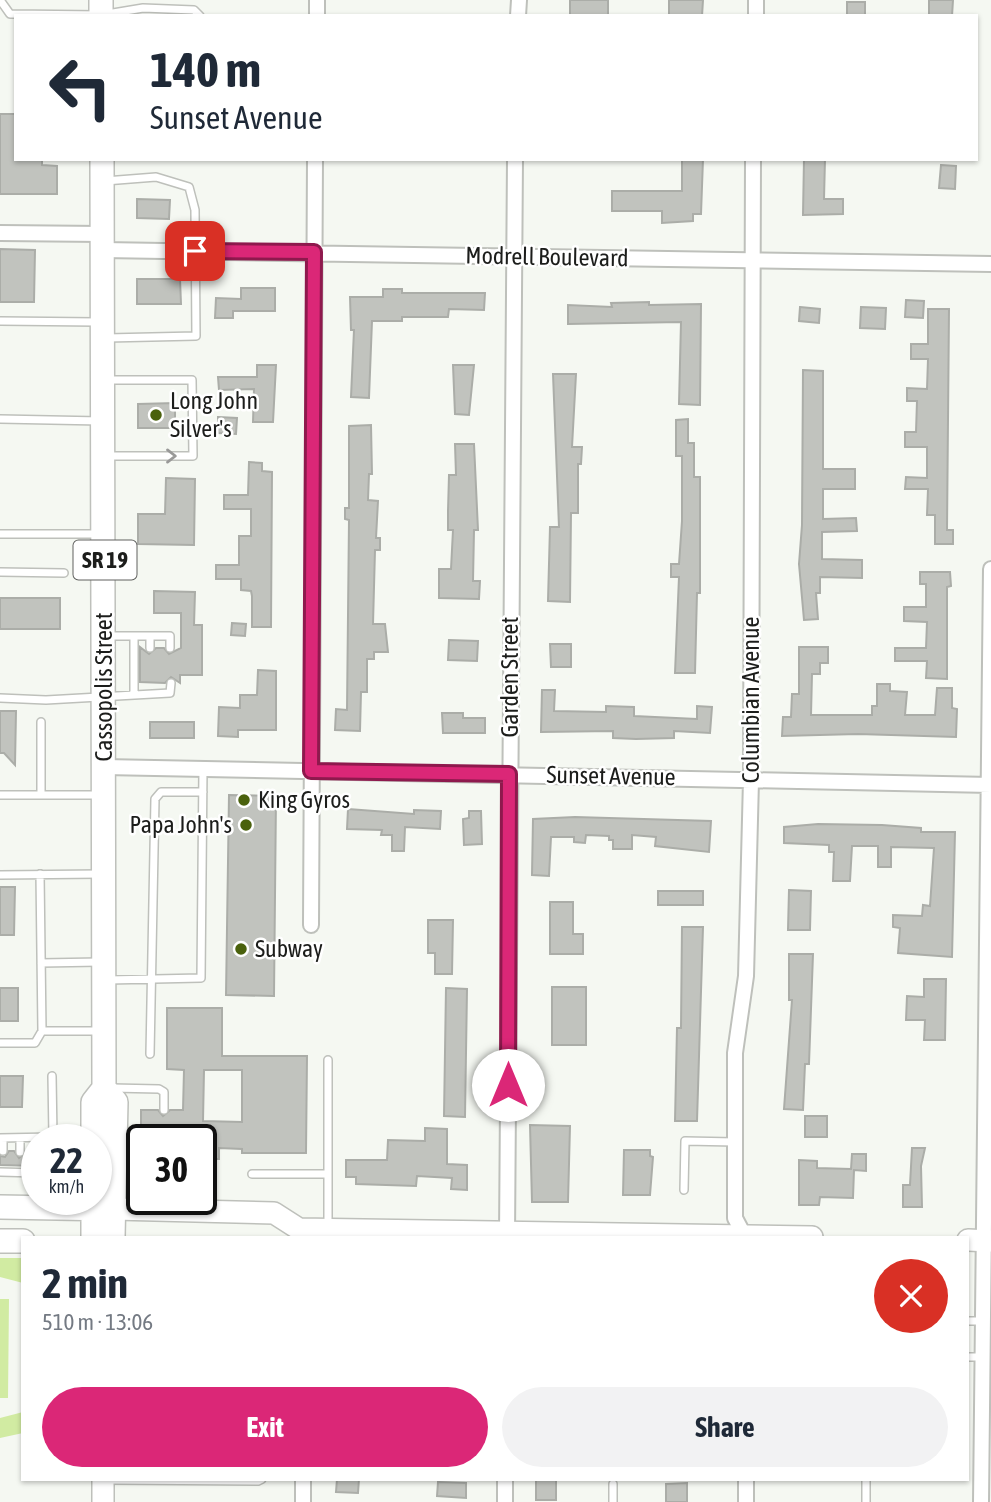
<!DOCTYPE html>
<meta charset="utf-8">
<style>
body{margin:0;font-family:"Asap Condensed",sans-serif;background:#f2f2f3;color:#1f2937;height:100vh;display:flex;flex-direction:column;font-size:26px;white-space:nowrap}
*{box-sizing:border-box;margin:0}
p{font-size:23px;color:#747a83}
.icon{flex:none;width:38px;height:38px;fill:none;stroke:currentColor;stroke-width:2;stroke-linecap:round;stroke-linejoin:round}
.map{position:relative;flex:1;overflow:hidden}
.panel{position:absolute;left:21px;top:1236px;width:948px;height:245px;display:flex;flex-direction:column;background:#fff;border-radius:0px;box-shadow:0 2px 5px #0004}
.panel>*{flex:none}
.hud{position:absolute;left:14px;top:14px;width:964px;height:147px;border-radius:0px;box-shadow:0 2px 5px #0004;background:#fff;color:#1f2937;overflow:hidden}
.speed{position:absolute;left:21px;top:1124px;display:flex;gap:14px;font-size:35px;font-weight:700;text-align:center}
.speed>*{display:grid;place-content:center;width:91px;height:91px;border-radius:50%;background:#fff;box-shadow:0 2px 5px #0004;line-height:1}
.speed small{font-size:18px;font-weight:400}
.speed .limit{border:4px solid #111;border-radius:10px;background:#fff;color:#111}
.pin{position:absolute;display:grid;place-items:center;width:60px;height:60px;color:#fff;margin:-30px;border-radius:14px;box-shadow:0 4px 10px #0006}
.me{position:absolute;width:77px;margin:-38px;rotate:0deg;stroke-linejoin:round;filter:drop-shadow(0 0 5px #0008)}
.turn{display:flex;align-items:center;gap:24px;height:147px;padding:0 21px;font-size:32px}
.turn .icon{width:91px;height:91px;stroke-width:2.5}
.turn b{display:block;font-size:49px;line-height:60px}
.round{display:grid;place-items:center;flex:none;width:74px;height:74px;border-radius:37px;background:#f2f2f3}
.headline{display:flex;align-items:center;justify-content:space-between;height:119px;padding:0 21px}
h1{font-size:42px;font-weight:700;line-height:52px}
.button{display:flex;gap:14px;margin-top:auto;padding:14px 21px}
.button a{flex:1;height:80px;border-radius:42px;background:#db2777;color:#fff;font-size:28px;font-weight:700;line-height:80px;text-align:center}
.button a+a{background:#f2f2f3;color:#1f2937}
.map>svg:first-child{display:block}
.green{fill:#d1eba2}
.building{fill:#c1c3be;stroke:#abada8;stroke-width:2;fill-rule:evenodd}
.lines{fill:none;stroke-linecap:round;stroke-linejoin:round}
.lane-casing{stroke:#bec0bb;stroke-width:10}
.street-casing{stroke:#bec0bb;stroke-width:18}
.secondary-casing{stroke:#bec0bb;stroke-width:24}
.primary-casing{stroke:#bec0bb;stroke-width:26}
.lane{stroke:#fff;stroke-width:7}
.street{stroke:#fff;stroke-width:14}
.secondary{stroke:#fff;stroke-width:21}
.primary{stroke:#fff;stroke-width:23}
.oneway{stroke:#999998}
.route-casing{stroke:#8e194d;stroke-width:18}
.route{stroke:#db2777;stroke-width:12}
.poi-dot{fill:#4a610d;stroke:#fff;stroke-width:2.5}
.labels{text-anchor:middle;stroke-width:5;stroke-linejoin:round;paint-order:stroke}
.shield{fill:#fff;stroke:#60615f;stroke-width:2}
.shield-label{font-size:23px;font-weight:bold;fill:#1c1d1b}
.street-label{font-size:24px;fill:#1c1d1b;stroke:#fff}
.poi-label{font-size:24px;fill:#1c1d1b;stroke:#fff;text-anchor:start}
</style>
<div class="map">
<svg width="991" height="1502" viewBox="0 0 991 1502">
<rect width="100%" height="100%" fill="#f5f8f2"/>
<!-- green -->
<path class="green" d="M0,1258H23V1283L0,1277Z
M0,1299H9L8,1398H0Z
M23,1412V1433L0,1438V1418Z"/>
<!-- building -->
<path class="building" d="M570,0H608V16H570Z
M669,0H703L702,16H669Z
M929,0H953L952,16H929Z
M847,2H865V16H847Z
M0,114H16V159H42V165L57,166V194H0Z
M682,159H703L701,214H693V221L662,223V211H612V191H682Z
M804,159H825L824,199H843V214L803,215Z
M941,165L956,166L955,189L939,188Z
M137,199L170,200L169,219L137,218Z
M0,249L35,250L34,302H0Z
M137,279H180L181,304H137Z
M241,288H275V311H233V318H215L216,298L241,299Z
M383,289H402V293H485L484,310L449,309L448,317H402V321H372L369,398L351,397L354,330H351L350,297H383Z
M906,300L924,301L923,318L905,317Z
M649,302V305L701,304L700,405L679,404L681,322L568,324V305L612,307L611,303Z
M800,307L820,309L819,323L799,321Z
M861,307L886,308L885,329L860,328Z
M928,309H949L947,530H953V544H935V515H927L928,489H905L906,477L927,478V447H905V432H916L917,401H907V388L927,389L928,359H911V344H928Z
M257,365H276L273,422H253L254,389L219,390L218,377H257Z
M453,365H474L469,415L455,414Z
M803,370L823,371V469H855V489H823V519L856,518L857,531L822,532V559L862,560V578L820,577V593H816L818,619L804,620L799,564L802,525Z
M553,374H576L572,447H582L581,464H578V513H571L570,602L548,601L550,527H559Z
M175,403V428H138V404Z
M218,417L237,418L236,434L218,433Z
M688,419V443H694V477H700V593H697L695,673H675L679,577H671V564H679L682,521V456H676V420Z
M371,425L372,474H369L368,500L378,501L376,538H380V550H375L373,624H385L388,652H374V659H367V692H361L360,731L335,730L336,709L347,710L349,520L345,519V508H349V426Z
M455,444H474L478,530H474L473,581H480L479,599L439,598V569H451L453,530H448V511L449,475H456Z
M249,462L262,463V471L272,472L271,627H252V596L251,591L241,590V579H216V565H239V536H251V509H224V495H248Z
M166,478L195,479L194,545L138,544V514H165Z
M920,572H950L951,586L947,587V679L926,678L927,661H895V648H926L927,622L904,621V607H926V584H920Z
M154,591L195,592L194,625H202V675H180V683L171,677L165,683L140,682V647L149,654L156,648H164L169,654L181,648V613H154Z
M0,598H60V629H0Z
M232,623L246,624L245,636L231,635Z
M449,640L478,641L477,661L448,660Z
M550,644H571V667H551Z
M799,647H828V663H820V674H812L811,715H872V706H877V684H890V691L907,692L905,715H935L937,688H952V708L957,709L956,737L858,734L782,736L783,717H791L792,694H799Z
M258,670L276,671V730H238V737L218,736L219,707L240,708V695H257Z
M542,690H555L554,711L606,712V706L634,707V716L697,719V706L712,707L710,733L674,731V738L636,739L613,738V731L541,732Z
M0,711H16L15,765L4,753H0Z
M442,713H463V718H485V733H443Z
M150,722H194V738H150Z
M229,795L276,796L274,996L226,995Z
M348,809L414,814V810L441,811L440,829L405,827L404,851H392V835H381L382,830L347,829Z
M469,811H481L482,844L464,845L463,819L469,818Z
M575,817L711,821L709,852L655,846L656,837L632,835V849H613V840H609V836L586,835L585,843L574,842V837H551L549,876L532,875L533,819Z
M818,824L882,825L921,828V832H955L952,957L898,953L900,928L893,927V915L922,916L923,905L930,906L934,848L891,847V867H878V846H852L850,881H833L834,852H829V845L784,843V827Z
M0,887H15L14,935H0Z
M789,890L811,891L810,930H788Z
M658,891H703V905H658Z
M550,902H573V934H583V954H550Z
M428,920H453L452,974H435V953H428Z
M682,927H703L697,1121H675L677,1028H681Z
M789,954H813L809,1064H805L803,1110L784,1109L792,1000H789Z
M924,979H946L945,1040H924L925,1020H906L907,996L924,997Z
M552,987H586V1045H552Z
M0,988H18V1021H0Z
M446,988L467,989L465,1117L444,1116Z
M167,1008H222V1056H307L306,1153H242V1149L219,1148V1159H201V1139L170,1138L165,1132L158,1138H141V1110H158L163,1116L170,1110H183L184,1070L167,1069ZM204,1070H242V1122L203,1121Z
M0,1076H23L22,1107H0Z
M805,1116H827V1137H805Z
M530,1125L570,1126L568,1202H532Z
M425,1128L447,1129V1164L467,1165V1190L451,1189L452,1178L417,1176L416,1186L356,1184V1177H346V1160H387L388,1140L425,1141Z
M912,1148H925L921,1166L922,1207H903V1185H910Z
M624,1150H650V1156L653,1157L650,1195H623Z
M9,1151H14L19,1158L26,1152H36V1166L0,1165V1156L5,1157Z
M852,1154H866V1171L854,1170L853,1198L820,1197L819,1205H799V1160L817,1161V1168L851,1169Z
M337,1479H359L358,1493L336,1492Z
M536,1479H556V1500H536Z
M438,1482L466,1483V1498L437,1496Z
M687,1483V1502H666V1484Z"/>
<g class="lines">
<defs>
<path id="lane" d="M0,0L10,14L101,15L143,8L194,10L200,16
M105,181L156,177L189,187L195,210L196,336L107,338
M0,321L97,322
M107,380H192L193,456H107
M0,419L101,421
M0,534H101
M0,572L64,573
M105,636H170V648
M134,636V694
M150,648V636
M0,698L46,700L170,693L171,683
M0,795H101
M41,795V722
M0,875L101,874
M41,963L100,962
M108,980L201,978L203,769
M42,1031H101
M0,1043H35L42,1031L40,874
M150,1054L155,799L161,792H203
M112,1088L159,1089L164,1092V1110
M0,1138L53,1137L52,1076
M52,1139L89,1135
M164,1139V1138
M3,1151V1138
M20,1152V1138
M118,1154L142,1155
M0,1172L37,1173
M252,1174H328
M201,1179L207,1182L213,1208
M684,1190L685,1141L735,1142
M328,1226V1060
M968,1321H983
M968,1357H983
M866,1479V1502
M107,1480L258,1481L262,1479
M613,1484V1502"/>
<path id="street" d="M317,16V0
M518,16L519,0
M756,16V0
M0,233L102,234
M103,250L991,264
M104,767L991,785
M311,925L315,159
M507,1237L515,159
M745,1237L735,1218V1053L746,976L751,780L753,159
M303,1479V1502
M505,1479V1502
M746,1479V1502
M981,1502L991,569"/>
<path id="secondary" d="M114,1209L274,1213L299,1229L812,1237
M968,1240L991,1241
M103,1502V1479"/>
<path id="primary" d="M101,0V16
M104,1088L116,1102L113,1237
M93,1139V1102L104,1088L102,159
M93,1199V1237
M0,1207L114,1209
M0,1241H23"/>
</defs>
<!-- lane casing -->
<use href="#lane" class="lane-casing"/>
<!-- street casing -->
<use href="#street" class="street-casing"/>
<!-- secondary casing -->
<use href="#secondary" class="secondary-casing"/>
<!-- primary casing -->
<use href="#primary" class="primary-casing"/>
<!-- lane -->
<use href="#lane" class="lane"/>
<!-- street -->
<use href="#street" class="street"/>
<!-- secondary -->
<use href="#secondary" class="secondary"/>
<!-- primary -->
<use href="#primary" class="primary"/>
</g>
<!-- one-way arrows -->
<defs><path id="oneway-chevron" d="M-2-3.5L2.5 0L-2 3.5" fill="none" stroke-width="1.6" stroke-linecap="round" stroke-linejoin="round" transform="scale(1.75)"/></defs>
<use class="oneway" href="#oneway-chevron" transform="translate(171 456)"/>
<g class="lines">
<defs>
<path id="route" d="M195,251L314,252L311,771L509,774L508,1085"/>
</defs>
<!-- route casing -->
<use href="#route" class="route-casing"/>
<!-- route -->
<use href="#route" class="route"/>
</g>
<!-- markers -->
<g class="poi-dot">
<circle cx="156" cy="415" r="7"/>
<circle cx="244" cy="800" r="7"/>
<circle cx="246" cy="825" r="7"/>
<circle cx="241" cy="949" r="7"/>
</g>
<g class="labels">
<!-- shield labels -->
<rect class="shield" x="73.5" y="540.5" width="63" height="39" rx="5"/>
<g class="shield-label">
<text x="105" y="568">SR 19</text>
</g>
<!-- street labels -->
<g class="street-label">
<text transform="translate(547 257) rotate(1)" y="8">Modrell Boulevard</text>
<text transform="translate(510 677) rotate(-90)" y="8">Garden Street</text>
<text transform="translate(104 687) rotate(-90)" y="8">Cassopolis Street</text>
<text transform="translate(751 700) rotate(-90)" y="8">Columbian Avenue</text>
<text transform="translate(611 776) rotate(1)" y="8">Sunset Avenue</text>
</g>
<!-- poi labels -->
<g class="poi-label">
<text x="170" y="409">Long John<tspan x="170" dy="28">Silver's</tspan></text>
<text x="258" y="808">King Gyros</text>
<text x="232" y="833" text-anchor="end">Papa John's</text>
<text x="255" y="957">Subway</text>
</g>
</g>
</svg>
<div class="speed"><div>22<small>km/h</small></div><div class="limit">30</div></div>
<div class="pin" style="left:195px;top:251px;background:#d93025"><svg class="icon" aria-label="arrive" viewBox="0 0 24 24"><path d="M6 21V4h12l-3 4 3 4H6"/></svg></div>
<svg class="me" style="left:508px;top:1085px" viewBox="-20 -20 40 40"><circle r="19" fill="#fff"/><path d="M0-13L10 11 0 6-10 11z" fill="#db2777"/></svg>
<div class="hud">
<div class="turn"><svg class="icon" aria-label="left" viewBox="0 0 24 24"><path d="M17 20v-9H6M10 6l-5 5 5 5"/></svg><div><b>140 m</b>Sunset Avenue</div></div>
</div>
<section class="panel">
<div class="headline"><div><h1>2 min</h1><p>510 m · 13:06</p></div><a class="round" style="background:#d93025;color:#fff"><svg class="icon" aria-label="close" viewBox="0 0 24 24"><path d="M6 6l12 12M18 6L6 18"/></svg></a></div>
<div class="button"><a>Exit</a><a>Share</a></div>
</section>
</div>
